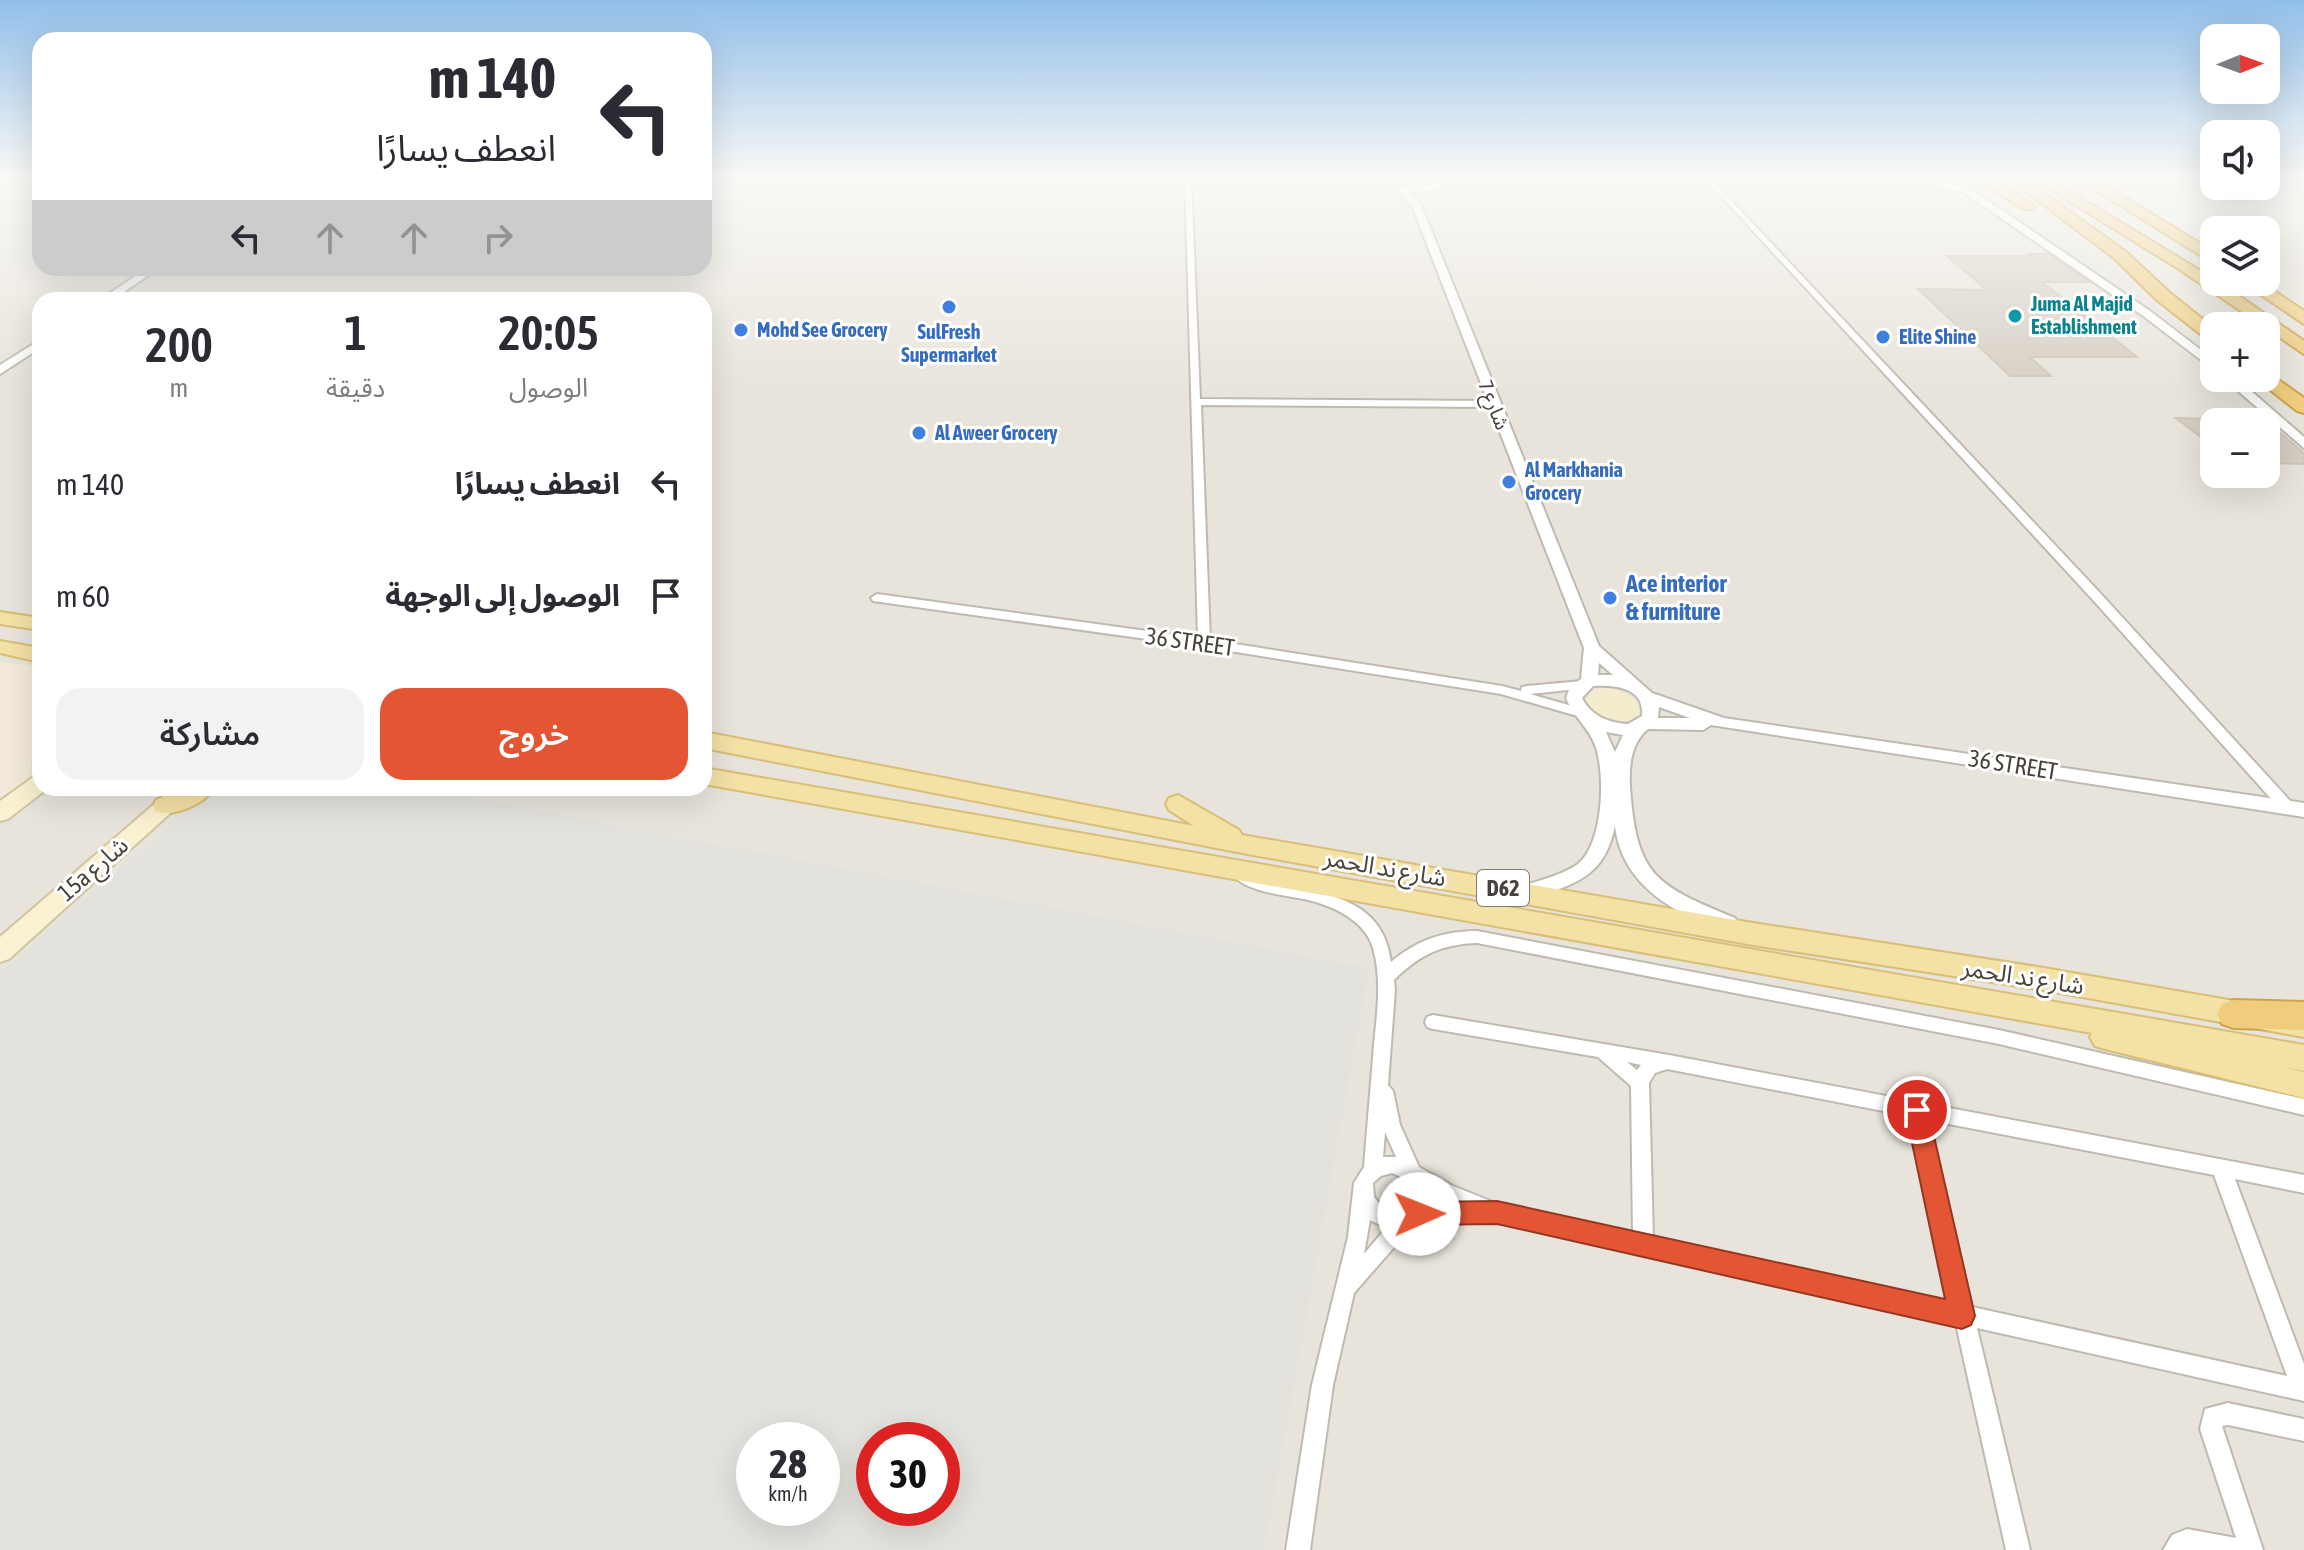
<!DOCTYPE html>
<html lang="ar">
<meta charset="utf-8">
<style>
body{margin:0;font-family:"Asap Condensed","Noto Sans Arabic",sans-serif;background:#f2f2f3;color:#2b2b33;direction:rtl;height:100vh;display:flex;flex-direction:column;font-size:30px;white-space:nowrap}
*{box-sizing:border-box;margin:0}
p{font-size:26px;color:#7c7c81}
.icon{flex:none;width:44px;height:44px;fill:none;stroke:currentColor;stroke-width:2;stroke-linecap:round;stroke-linejoin:round}
.map{position:relative;flex:1;overflow:hidden;direction:ltr}
.panel{position:absolute;left:32px;top:292px;width:680px;height:504px;display:flex;flex-direction:column;background:#fff;border-radius:24px;box-shadow:0 8px 32px #0002;direction:rtl}
.panel>*{flex:none}
.banner{position:absolute;left:32px;top:32px;width:680px;height:244px;border-radius:24px;box-shadow:0 8px 32px #0002;direction:rtl;background:#fff;color:#2b2b33;overflow:hidden}
.needle{width:52px;rotate:89deg}
.buttons{position:absolute;left:2200px;top:24px;display:grid;gap:16px}
.buttons a{display:grid;place-items:center;width:80px;height:80px;border-radius:16px;background:#fff;box-shadow:0 8px 32px #0002;font-size:40px}
.speed{position:absolute;left:736px;top:1422px;display:flex;gap:16px;font-size:40px;font-weight:700;text-align:center}
.speed>*{display:grid;place-content:center;width:104px;height:104px;border-radius:50%;background:#fff;box-shadow:0 8px 32px #0002;line-height:1}
.speed small{font-size:20px;font-weight:400}
.speed .limit{border:12px solid #d22;background:#fff;color:#111}
.pin{position:absolute;display:grid;place-items:center;width:68px;height:68px;color:#fff;margin:-34px;border:4px solid #fff;border-radius:50%;box-shadow:0 2px 8px #0007}
.me{position:absolute;width:88px;margin:-44px;rotate:89deg;stroke-linejoin:round;filter:drop-shadow(0 0 6px #0008)}
.turn{display:flex;align-items:center;gap:28px;height:168px;padding:0 24px;font-size:36px}
.turn .icon{width:104px;height:104px;stroke-width:2.5}
.turn b{display:block;font-size:56px;line-height:68px}
.lanes{display:flex;align-items:center;height:76px;padding:0 24px;background:#0003;justify-content:center;gap:40px;direction:ltr}
.lanes .off{opacity:.35}
.eta{display:flex;justify-content:space-evenly;align-items:center;height:136px;text-align:center}
.eta b{font-size:48px;font-weight:600;line-height:56px}
.primary-button{display:flex;gap:16px;margin-top:auto;padding:16px 24px}
.primary-button a{flex:1;height:92px;border-radius:24px;background:#e45534;color:#fff;font-size:32px;font-weight:600;line-height:92px;text-align:center}
.primary-button a+a{background:#f2f2f3;color:#2b2b33}
ul{padding:0;list-style:none}
li{display:flex;align-items:center;gap:24px;height:112px;padding:0 24px}
li div{flex:1}
li b{display:block;font-size:30px}
li em{font-style:normal}
.map>svg:first-child{display:block}
.residential{fill:#e8e4db;fill-rule:evenodd}
.commercial{fill:#f3eada}
.industrial{fill:#e4e2dd;fill-rule:evenodd}
.sand{fill:#f4edcd}
.parking{fill:#e4e2e0}
.building{fill:#d5cec3;stroke:#cfc6b7;stroke-width:2}
.lines{fill:none;stroke-linecap:round;stroke-linejoin:round}
.minor-casing{stroke:#bfbab0;stroke-width:4}
.tertiary-casing{stroke:#bfbab0;stroke-width:4}
.secondary-casing{stroke:#cfc5a1;stroke-width:4}
.primary-casing{stroke:#d8be76;stroke-width:4}
.motorway-casing{stroke:#cea34d;stroke-width:4}
.minor{fill:#fff;fill-rule:evenodd}
.tertiary{fill:#fff;fill-rule:evenodd}
.secondary{fill:#f9f1d1;fill-rule:evenodd}
.primary{fill:#f4e1a6;fill-rule:evenodd}
.motorway{fill:#efcd7d;fill-rule:evenodd}
.route{fill:#e45534;stroke:#943722;stroke-width:2}
.shop-dot{fill:#3f7fe0;stroke:#fff;stroke-width:3}
.culture-dot{fill:#0f9aa8;stroke:#fff;stroke-width:3}
.labels{text-anchor:middle;stroke-width:6;stroke-linejoin:round;paint-order:stroke}
.far-culture-label{font-size:20px;font-weight:bold;fill:#0d838f;stroke:#fff;text-anchor:start}
.far-shop-label{font-size:20px;font-weight:bold;fill:#366cbe;stroke:#fff;text-anchor:start}
.far-street-label{font-size:20px;fill:#48433a;stroke:#fff}
.shield{fill:#fff;stroke:#7f7b75;stroke-width:2}
.shield-label{font-size:22px;font-weight:bold;fill:#48433a}
.shop-label{font-size:24px;font-weight:bold;fill:#366cbe;stroke:#fff;text-anchor:start}
.street-label{font-size:24px;fill:#48433a;stroke:#fff}
</style>
<div class="map">
<svg width="2304" height="1550" viewBox="0 0 2304 1550">
<rect width="100%" height="100%" fill="#f4f2ec"/>
<!-- residential -->
<path class="residential" d="M0,177H40V268H704V177H2214V186H2266V177H2304V1550H0ZM2214,230H2266V282H2214ZM40,300H704V788H40ZM2214,326H2266V378H2214ZM2214,422H2266V474H2214ZM754,1440H822V1508H754ZM874,1440H942V1508H874Z"/>
<!-- commercial -->
<path class="commercial" d="M0,661L40,668V701L26,797L0,817Z"/>
<!-- industrial -->
<path class="industrial" d="M214,788H420L1369,968L1264,1550H0V972ZM754,1440H822V1508H754ZM874,1440H942V1508H874Z"/>
<!-- sand -->
<path class="sand" d="M1601,688C1617,689 1628,692 1639,704V715C1611,736 1561,699 1601,688Z"/>
<!-- parking -->
<path class="parking" d="M2056,245L2078,249L2182,326L2165,322Z"/>
<!-- building -->
<path class="building" d="M2028,254H2048L2089,282H2042L2137,357H2030L2051,376H2010L1918,289L1987,290L1947,256H2031Z
M2176,418L2214,419V447Z
M2266,421L2304,453V464L2266,463Z"/>
<g class="lines">
<defs>
<path id="minor" d="M1185,177H1191L1200,399L1494,401L1499,404L1494,407L1201,405L1210,640L1502,686L1521,691L1522,687L1527,686L1582,681L1587,682L1588,685L1587,688L1530,694L1586,710L1588,713L1586,716L1581,717L1501,694L1204,647L873,601L871,598L877,594L1198,638Z
M1707,179H1711L2101,594L2292,803L2294,807L2292,811H2282L2093,600L1707,181Z
M1241,869C1249,872 1256,877 1264,879C1317,895 1382,892 1391,962C1417,940 1444,931 1477,931L1999,1030L2304,1099V1115L1999,1044L1477,943C1442,944 1419,955 1394,980L1395,990L1388,1085L1393,1091L1400,1125L1419,1167L1453,1186L1498,1204L1633,1234L1631,1086L1598,1057L1433,1029L1427,1027L1425,1022L1427,1017L1433,1015L1669,1055L2304,1175V1193L2235,1179L2304,1364V1401L1977,1328L2030,1550H2006L1956,1324L1494,1221L1421,1223L1410,1229L1354,1293L1333,1385L1310,1550H1286L1312,1385L1348,1237L1354,1183L1364,1167C1367,1126 1371,1085 1374,1045C1377,1013 1382,979 1373,948C1366,924 1341,910 1319,903C1295,895 1249,895 1233,875L1236,871ZM1627,1062L1641,1065L1637,1070ZM1667,1069L1909,1116L1951,1303L1653,1238L1649,1083L1655,1073ZM1928,1120L2214,1175L2287,1376L1972,1307ZM1385,1132L1396,1157H1383ZM1392,1173C1407,1179 1413,1186 1414,1203C1402,1219 1384,1211 1374,1197L1373,1183L1381,1176ZM1433,1194L1454,1204L1432,1205ZM1370,1220L1386,1228L1364,1254Z
M2228,1403L2304,1419V1441L2228,1425L2222,1426L2263,1550H2163L2172,1535L2187,1529L2236,1538L2200,1429L2205,1409Z"/>
<path id="tertiary" d="M999,177H1345L1387,182L1383,185L1326,181L1003,180Z
M1441,177H1449L1451,181L1434,191L1409,192L1421,205L1599,646L1652,693L1724,718L2304,803V817L1711,725L1703,730L1648,729C1631,743 1629,765 1630,786C1636,876 1655,885 1735,918L1738,924L1735,930L1728,932C1676,915 1622,886 1615,826C1607,865 1588,880 1551,892C1541,895 1531,901 1520,897L1517,892L1520,887C1539,880 1561,876 1578,864C1603,844 1606,774 1595,745C1588,727 1573,716 1566,698L1570,687L1581,679L1584,648L1412,206L1395,188C1409,182 1426,191 1442,180ZM1599,663L1613,675H1598ZM1593,686C1614,685 1645,687 1642,716L1628,724C1609,723 1591,716 1582,698ZM1659,707L1690,718H1658ZM1606,732L1623,735L1615,752Z
M1462,177L1925,179L1955,185L1962,183L2150,311L2214,360V370L2142,315L1963,192L1925,185L1466,180Z
M147,268H159L112,300H100Z
M40,340V348L0,374V365Z
M2223,378H2236L2304,437V448Z"/>
<path id="secondary" d="M40,775V788H48L8,819L0,821V801L32,778Z
M173,788H198L9,959L0,962V937Z"/>
<path id="primary" d="M0,612L40,618V630L0,624Z
M0,641L40,648V662L0,653Z
M704,732L1194,826L1169,810L1166,804L1169,798L1178,795L1239,830L1242,835L1753,923L2038,967L2304,1013V1037L2038,989L1753,945L1242,853L704,748Z
M704,768L2304,1045V1071L2281,1067L2304,1072V1098L2105,1049L2095,1046L2090,1037L2092,1033L704,784Z
M184,788H214C205,804 174,817 156,812L153,806L156,800Z"/>
<path id="motorway" d="M1974,177H1990L2035,206L2033,209H2023Z
M2007,177H2022L2126,252L2170,293L2214,328V341L2208,340L2158,301L2114,258Z
M2030,177H2046L2214,279V282H2219L2304,341V354L2179,269Z
M2075,177H2091L2214,252V264Z
M2242,282H2261L2304,311V324Z
M2266,371L2304,398V413L2297,411L2259,381L2257,378H2266Z
M2234,1000L2304,1002V1030L2234,1028L2222,1024L2217,1014L2222,1004Z"/>
</defs>
<!-- minor casing -->
<use href="#minor" class="minor-casing"/>
<!-- tertiary casing -->
<use href="#tertiary" class="tertiary-casing"/>
<!-- secondary casing -->
<use href="#secondary" class="secondary-casing"/>
<!-- primary casing -->
<use href="#primary" class="primary-casing"/>
<!-- motorway casing -->
<use href="#motorway" class="motorway-casing"/>
<!-- minor -->
<use href="#minor" class="minor"/>
<!-- tertiary -->
<use href="#tertiary" class="tertiary"/>
<!-- secondary -->
<use href="#secondary" class="secondary"/>
<!-- primary -->
<use href="#primary" class="primary"/>
<!-- motorway -->
<use href="#motorway" class="motorway"/>
</g>
<!-- sky -->
<linearGradient id="sky" x2="0" y2="1"><stop stop-color="#91bfe9"/><stop offset="0.45" stop-color="#faf9f6"/><stop offset="1" stop-color="#faf9f6" stop-opacity="0"/></linearGradient>
<rect width="2304" height="394" fill="url(#sky)"/>
<!-- route -->
<path class="route" d="M1917,1100L1925,1103L1928,1110L1975,1316L1971,1325L1962,1329L1497,1224L1419,1225L1410,1222L1406,1214L1410,1205L1419,1202L1497,1201L1945,1299L1905,1110L1909,1103Z"/>
<!-- markers -->
<g class="shop-dot">
<circle cx="949" cy="307" r="8"/>
<circle cx="741" cy="330" r="8"/>
<circle cx="1883" cy="337" r="8"/>
<circle cx="919" cy="433" r="8"/>
<circle cx="1509" cy="482" r="8"/>
<circle cx="1610" cy="598" r="8"/>
</g>
<circle class="culture-dot" cx="2015" cy="316" r="8"/>
<g class="labels">
<!-- far-culture labels -->
<g class="far-culture-label">
<text x="2031" y="311">Juma Al Majid<tspan x="2031" dy="23">Establishment</tspan></text>
</g>
<!-- far-shop labels -->
<g class="far-shop-label">
<text x="757" y="337">Mohd See Grocery</text>
<text x="949" y="339" text-anchor="middle">SulFresh<tspan x="949" dy="23">Supermarket</tspan></text>
<text x="1899" y="344">Elite Shine</text>
<text x="935" y="440">Al Aweer Grocery</text>
<text x="1525" y="477">Al Markhania<tspan x="1525" dy="23">Grocery</tspan></text>
</g>
<!-- far-street labels -->
<g class="far-street-label">
<text transform="translate(1494 405) rotate(68)" y="7">شارع 7</text>
</g>
<!-- shield labels -->
<rect class="shield" x="1477" y="870" width="52" height="36" rx="6"/>
<g class="shield-label">
<text x="1503" y="896">D62</text>
</g>
<!-- shop labels -->
<g class="shop-label">
<text x="1626" y="592">Ace interior<tspan x="1626" dy="28">&amp; furniture</tspan></text>
</g>
<!-- street labels -->
<g class="street-label">
<text transform="translate(1190 642) rotate(8)" y="8">36 STREET</text>
<text transform="translate(2013 765) rotate(9)" y="8">36 STREET</text>
<text transform="translate(1385 868) rotate(10)" y="8">شارع ند الحمر</text>
<text transform="translate(93 869) rotate(-41)" y="8">15a شارع</text>
<text transform="translate(2023 977) rotate(9)" y="8">شارع ند الحمر</text>
</g>
</g>
</svg>
<div class="buttons">
<a><svg class="needle" viewBox="-14 -14 28 28"><path d="M0-13l5 13h-10z" fill="#e53935"/><path d="M0 13l5-13h-10z" fill="#7c7c81"/></svg></a>
<a><svg class="icon" aria-label="sound" viewBox="0 0 24 24"><path d="M4 9h4l5-4v14l-5-4H4zM17 9q2 3 0 6"/></svg></a>
<a><svg class="icon" aria-label="layers" viewBox="0 0 24 24"><path d="M12 4l9 5-9 5-9-5zM3 14l9 5 9-5"/></svg></a>
<a>+</a>
<a>−</a>
</div>
<div class="speed"><div>28<small>km/h</small></div><div class="limit">30</div></div>
<div class="pin" style="left:1917px;top:1110px;background:#d93025"><svg class="icon" aria-label="arrive" viewBox="0 0 24 24"><path d="M6 21V4h12l-3 4 3 4H6"/></svg></div>
<svg class="me" style="left:1419px;top:1214px" viewBox="-20 -20 40 40"><circle r="19" fill="#fff"/><path d="M0-13L10 11 0 6-10 11z" fill="#e45534"/></svg>
<div class="banner">
<div class="turn"><svg class="icon" aria-label="left" viewBox="0 0 24 24"><path d="M17 20v-9H6M10 6l-5 5 5 5"/></svg><div><b>140 m</b>انعطف يسارًا</div></div>
<div class="lanes"><svg class="icon" aria-label="left" viewBox="0 0 24 24"><path d="M17 20v-9H6M10 6l-5 5 5 5"/></svg><svg class="icon off" aria-label="ahead" viewBox="0 0 24 24"><path d="M12 20V5M6 11l6-6 6 6"/></svg><svg class="icon off" aria-label="ahead" viewBox="0 0 24 24"><path d="M12 20V5M6 11l6-6 6 6"/></svg><svg class="icon off" aria-label="right" viewBox="0 0 24 24"><path d="M7 20v-9h11M14 6l5 5-5 5"/></svg></div>
</div>
<section class="panel">
<div class="eta">
<div><b>20:05</b><p>الوصول</p></div>
<div><b>1</b><p>دقيقة</p></div>
<div><b>200</b><p>m</p></div>
</div>
<ul>
<li><svg class="icon" aria-label="left" viewBox="0 0 24 24"><path d="M17 20v-9H6M10 6l-5 5 5 5"/></svg><div><b>انعطف يسارًا</b></div><em>140 m</em></li>
<li><svg class="icon" aria-label="arrive" viewBox="0 0 24 24"><path d="M6 21V4h12l-3 4 3 4H6"/></svg><div><b>الوصول إلى الوجهة</b></div><em>60 m</em></li>
</ul>
<div class="primary-button"><a>خروج</a><a>مشاركة</a></div>
</section>
</div>
